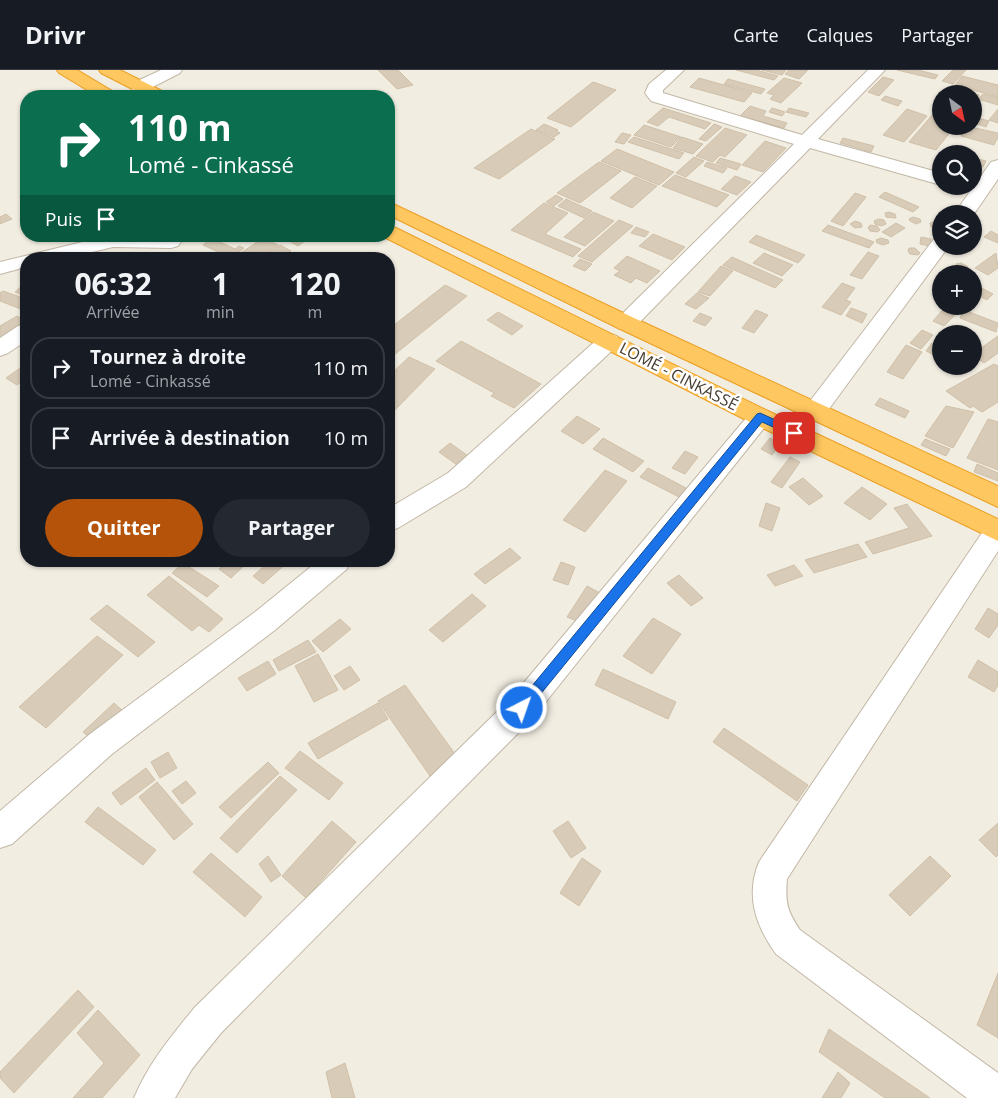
<!DOCTYPE html>
<html lang="fr">
<meta charset="utf-8">
<style>
body{margin:0;font-family:"Open Sans",sans-serif;background:#242831;color:#f1f3f6;height:100vh;display:flex;flex-direction:column;font-size:19px;white-space:nowrap}
*{box-sizing:border-box;margin:0}
p{font-size:16px;color:#9ea1a6}
.icon{flex:none;width:28px;height:28px;fill:none;stroke:currentColor;stroke-width:2;stroke-linecap:round;stroke-linejoin:round}
.map{position:relative;flex:1;overflow:hidden}
.details{position:absolute;left:20px;top:182px;width:375px;height:315px;display:flex;flex-direction:column;background:#171b24;border-radius:20px;box-shadow:0 1px 4px #0004}
.details>*{flex:none}
.guide{position:absolute;left:20px;top:20px;width:375px;height:152px;border-radius:20px;box-shadow:0 1px 4px #0004;background:#0b6e4f;color:#fff;overflow:hidden}
.needle{width:32px;rotate:147deg}
.tools{position:absolute;left:932px;top:15px;display:grid;gap:10px}
.tools a{display:grid;place-items:center;width:50px;height:50px;border-radius:50%;background:#171b24;box-shadow:0 1px 4px #0004;font-size:25px}
.pin{position:absolute;display:grid;place-items:center;width:42px;height:42px;color:#fff;margin:-21px;border-radius:10px;box-shadow:0 2px 8px #0006}
.me{position:absolute;width:55px;margin:-28px;rotate:41deg;stroke-linejoin:round;filter:drop-shadow(0 0 4px #0008)}
.turn{display:flex;align-items:center;gap:18px;height:105px;padding:0 25px;font-size:22px}
.turn .icon{width:65px;height:65px;stroke-width:2.5}
.turn b{display:block;font-size:35px;line-height:42px}
.then{display:flex;align-items:center;height:48px;padding:0 25px;background:#0003;gap:10px;font-size:19px}
.eta{display:flex;justify-content:space-evenly;align-items:center;height:85px;text-align:center}
.eta b{font-size:30px;font-weight:700;line-height:35px}
.action{display:flex;gap:10px;margin-top:auto;padding:10px 25px}
.action a{flex:1;height:58px;border-radius:30px;background:#b45309;color:#fff;font-size:20px;font-weight:700;line-height:58px;text-align:center}
.action a+a{background:#242831;color:#f1f3f6}
ul{padding:0;list-style:none}
li{display:flex;align-items:center;gap:15px;height:62px;margin:0 10px 8px;padding:0 15px;border:2px solid #363941;border-radius:20px}
li div{flex:1}
li b{display:block;font-size:19px}
li em{font-style:normal}
header{display:flex;align-items:center;gap:30px;box-sizing:border-box;height:70px;padding:0 25px;background:#171b24;border-bottom:1px solid #363941}
header strong{font-size:24px}
nav{display:flex;gap:28px;margin-inline-start:auto;font-size:18px}
.map>svg:first-child{display:block}
.building{fill:#d8cbb8;stroke:#d0c0a8}
.lines{fill:none;stroke-linecap:round;stroke-linejoin:round}
.street-casing{stroke:#c1b7a6;stroke-width:2}
.highway-casing{stroke:#eb9e22;stroke-width:2}
.street{fill:#fff;fill-rule:evenodd}
.highway{fill:#ffc75f;fill-rule:evenodd}
.route{fill:#1a73e8;stroke:#114b97}
.labels{text-anchor:middle;stroke-width:5;stroke-linejoin:round;paint-order:stroke}
.street-label{font-size:16px;fill:#443c31;stroke:#fff}
</style>
<header>
<strong>Drivr</strong>
<nav><a>Carte</a><a>Calques</a><a>Partager</a></nav>
</header>
<div class="map">
<svg width="998" height="1028" viewBox="0 0 998 1028">
<rect width="100%" height="100%" fill="#f2ede1"/>
<!-- building -->
<path class="building" d="M378,0H398L413,15L397,19Z
M736,0H756L778,6L774,10Z
M762,0H786L782,5Z
M789,0H808L799,9L785,4Z
M897,0H918L938,5L935,9Z
M953,0H966L953,14L942,11Z
M962,6L998,15V27L955,15Z
M883,7L894,10L879,26L868,22Z
M699,8L752,23L744,32L690,17Z
M784,8L802,13L781,33L770,29L774,25L767,23Z
M728,9L765,19L761,24L724,14Z
M593,12L616,20L571,57L547,48Z
M953,18L979,25L974,33V24H949Z
M983,24L998,28V35L978,29Z
M885,26L902,31L898,36L881,30Z
M750,36L766,41L763,46L787,53L784,58L740,46Z
M663,38L711,53L705,59L669,47L658,56L647,52Z
M772,38L785,42L782,46L769,42Z
M789,38L809,43L806,47L786,42Z
M907,39L927,46L904,72L883,65Z
M998,39V53L989,50Z
M933,44L941,47V56H955L936,80L909,72Z
M974,47L989,51L986,57L974,53Z
M544,54L558,60L556,61L560,63L554,67L536,60Z
M714,54L722,57L706,71L699,69Z
M644,55L681,67L671,77L634,65Z
M966,56L998,63V67L994,75L961,66Z
M725,58L747,65L725,87L720,85L713,92L696,86Z
M531,59L555,69L499,109L474,98Z
M622,63L631,65L624,74L615,72Z
M634,67L684,83L679,89L628,72Z
M682,67L703,74L693,84L673,78Z
M843,68L874,76L871,82L840,73Z
M765,71L786,78L763,102L742,95Z
M617,79L674,102L659,115L601,91Z
M694,87L704,91L686,107L676,103Z
M720,88L741,94L737,100L716,93Z
M974,88L986,91L983,97L974,95Z
M599,92L621,101L580,133L557,123Z
M707,92L727,98L723,103L704,96Z
M675,105L729,125L717,137L662,116Z
M735,106L751,112L737,125L721,119Z
M635,107L657,116L632,138L610,128Z
M885,122L919,137L913,142L879,127Z
M855,123L866,127L843,156L831,151Z
M556,125L563,129L554,136L546,132Z
M566,129L592,141L584,148L558,136Z
M544,133L568,143L545,164L581,179L573,187L511,160Z
M593,142L614,151L585,176L564,167Z
M889,142L895,144L896,148L886,147L885,143Z
M6,144L12,149L0,154V147Z
M913,147L920,149L921,152L916,154L910,151L909,149Z
M879,149L884,150L886,154L881,156L875,154L874,151Z
M619,150L633,156L592,192L578,186Z
M855,151L861,153L862,157L855,158L850,154Z
M934,152L940,154L941,158L931,157L930,153Z
M896,153L905,158L891,167L882,162Z
M828,155L874,172L869,178L822,161Z
M870,155L877,156L880,160L877,162L870,161L868,158Z
M636,157L649,162L645,167L631,163Z
M991,161L998,165V173L984,167Z
M653,164L685,177L672,190L639,176Z
M756,165L805,185L798,193L749,172Z
M280,166H312L298,176Z
M921,167L931,169L930,176L920,174Z
M212,168L235,179L239,176L244,178L231,188L203,175Z
M263,168L278,175L258,189H232Z
M881,168L888,170L889,173L883,175L877,173L876,170Z
M280,175L291,181L280,189H260Z
M909,178H915L920,183L918,185L910,184L908,181Z
M868,182L879,186L862,209L850,205Z
M764,183L793,195L782,206L753,193Z
M996,183L998,198L988,205L975,198Z
M627,186L660,201L647,213L636,208L631,213L614,205L620,201L614,198Z
M732,187L783,210L775,218L723,195Z
M580,189L592,194L585,201L573,196Z
M961,193L967,196L969,199L964,201L957,199L956,194Z
M721,196L733,201L710,226L698,222Z
M842,213L855,218L846,230L851,232L841,245L822,237Z
M24,214L26,215V226L15,222Z
M974,214L993,224L987,230L974,223Z
M445,215L467,226L389,289V259Z
M3,221L26,229V241L0,231V223Z
M697,223L709,228L696,239L685,234Z
M946,236L961,239L944,256L933,251Z
M851,238L867,244L862,253L846,246Z
M756,240L768,245L754,263L742,258Z
M964,240L998,253L996,262L960,248Z
M498,242L523,256L512,265L487,250Z
M700,243L712,248L705,256L693,251Z
M17,246L25,251L0,268V256Z
M922,260L933,265L921,279L910,273Z
M998,266V283L984,293L974,286V283Z
M461,271L541,314L514,338L491,326L494,323L436,291Z
M932,273L941,278V288L926,281Z
M906,275L922,282L903,309L887,302Z
M409,287L435,299L390,345L389,306Z
M26,294V308L17,315L6,308Z
M994,294L998,296V332L982,342L973,336L970,338L946,321Z
M880,328L909,341L905,348L875,335Z
M946,336L974,342L953,378L925,366Z
M577,346L600,359L583,374L561,361Z
M988,349L998,352V400L967,388Z
M603,368L644,391L633,402L593,379Z
M770,368L781,373L772,385L761,379Z
M925,369L950,379L946,386L921,375Z
M450,373L471,388L460,397L439,382Z
M685,381L698,387L685,404L672,398Z
M790,387L800,392L782,418L771,412Z
M977,394L998,403V411L974,402Z
M648,398L686,418L679,427L640,407Z
M605,400L627,411L585,462L563,450Z
M803,408L823,426L809,435L789,417Z
M862,417L887,434L870,450L844,433Z
M766,433L780,438L772,461L759,456Z
M907,434L932,466L873,484L865,472L909,458L894,438Z
M858,474L867,487L814,503L805,490Z
M510,478L521,488L485,514L474,504Z
M227,491H249L231,508L219,499Z
M270,491H289L263,514L253,506Z
M561,492L575,497L568,515L553,510Z
M183,493L219,516L207,527L172,503Z
M794,495L803,506L775,516L767,505Z
M679,505L703,528L691,536L667,513Z
M169,506L223,549L209,562L199,555L192,561L147,525Z
M587,516L600,523L582,553L567,547Z
M472,524L486,536L443,572L429,560Z
M107,535L155,572L138,587L90,549Z
M988,538L998,544V555L989,568L975,559Z
M653,548L681,564L652,604L623,586Z
M340,549L351,559L323,582L312,571Z
M97,566L123,585L46,658L19,637Z
M308,570L316,582L279,601L273,590Z
M318,584L338,620L314,632L295,596Z
M978,590L998,602V615L994,622L968,607Z
M268,591L276,604L247,621L238,608Z
M350,596L360,610L344,620L334,606Z
M603,599L676,632L668,649L595,615Z
M405,615L458,688L430,706L378,631Z
M114,633L123,641L91,669L83,662Z
M378,633L388,649L318,689L308,673Z
M724,658L808,715L797,731L713,672Z
M300,681L343,713L329,730L285,698Z
M168,682L177,698L160,708L151,692Z
M268,692L279,703L231,748L219,737Z
M146,698L155,710L121,735L112,723Z
M280,706L297,720L237,783L220,768Z
M186,711L196,723L182,734L172,721Z
M157,712L193,754L174,770L139,727Z
M98,737L156,780L143,795L85,752Z
M332,751L356,772L306,828L282,806Z
M568,751L586,778L571,788L553,761Z
M998,753V785L996,787L979,770Z
M211,783L262,827L245,847L193,802Z
M268,786L281,805L271,812L259,794Z
M930,786L951,806L910,846L889,825Z
M582,788L601,801L579,836L560,823Z
M998,903V968L977,955Z
M78,920L94,937L14,1023L0,1008V1002Z
M98,940L140,985L102,1028H73L104,993L77,963Z
M829,959L930,1028H885L819,982Z
M345,993L355,1028H332L326,1002Z
M838,1002L850,1013L841,1028H822Z"/>
<g class="lines">
<defs>
<path id="street" d="M161,0H182L180,3L145,21H133L131,17L133,13Z
M666,0H684L663,20V23L802,65L868,0H885L818,69L941,103V115L810,78L634,258L626,260L618,258L615,253L618,248L794,74L651,31L645,23L649,14Z
M998,90V109L974,144H954L991,92Z
M107,166H172L178,168L181,172L178,176L171,178L113,177L63,189H26V197L0,204V192Z
M941,167V176H949L823,347L815,350L807,347L803,341L807,335L934,169Z
M26,254V271L8,283L0,286V268L18,256Z
M609,264L617,266L620,271L617,276L466,417L398,458L389,461V438L448,403L601,266Z
M760,338L768,341L772,347L768,353L533,648L221,963L192,999L175,1028H134C148,994 172,965 195,937L511,628L752,341Z
M998,451V481L787,809C785,832 787,841 800,860L998,1003V1028H967L776,884C756,856 745,826 759,792L988,454Z
M318,491H350L347,499L275,560L112,684L12,774L0,778V741L90,664L255,542Z"/>
<path id="highway" d="M57,0H77L114,22L116,26H97L59,3Z
M99,0H120L164,22L166,26H146L101,3Z
M389,132L634,248L998,416V437L618,258L389,145Z
M389,156L396,158L768,341L998,449V471L752,353L382,166H389Z"/>
</defs>
<!-- street casing -->
<use href="#street" class="street-casing"/>
<!-- highway casing -->
<use href="#highway" class="highway-casing"/>
<!-- street -->
<use href="#street" class="street"/>
<!-- highway -->
<use href="#highway" class="highway"/>
</g>
<!-- route -->
<path class="route" d="M760,343L798,360L799,363L794,367L791,365L762,352L526,642L522,644L517,642L516,638L517,634L757,344Z"/>
<g class="labels">
<!-- street labels -->
<g class="street-label">
<text transform="translate(679 306) rotate(27)" y="6">LOMÉ - CINKASSÉ</text>
</g>
</g>
</svg>
<div class="tools">
<a><svg class="needle" viewBox="-14 -14 28 28"><path d="M0-13l5 13h-10z" fill="#e53935"/><path d="M0 13l5-13h-10z" fill="#9ea1a6"/></svg></a>
<a><svg class="icon" aria-label="search" viewBox="0 0 24 24"><circle cx="10" cy="10" r="6"/><path d="M15 15l6 6"/></svg></a>
<a><svg class="icon" aria-label="layers" viewBox="0 0 24 24"><path d="M12 4l9 5-9 5-9-5zM3 14l9 5 9-5"/></svg></a>
<a>+</a>
<a>−</a>
</div>
<div class="pin" style="left:794px;top:363px;background:#d93025"><svg class="icon" aria-label="arrive" viewBox="0 0 24 24"><path d="M6 21V4h12l-3 4 3 4H6"/></svg></div>
<svg class="me" style="left:522px;top:638px" viewBox="-20 -20 40 40"><circle r="17" fill="#1a73e8" stroke="#fff" stroke-width="3"/><path d="M0-11L8 9 0 5-8 9z" fill="#fff"/></svg>
<div class="guide">
<div class="turn"><svg class="icon" aria-label="right" viewBox="0 0 24 24"><path d="M7 20v-9h11M14 6l5 5-5 5"/></svg><div><b>110 m</b>Lomé - Cinkassé</div></div>
<div class="then">Puis<svg class="icon" aria-label="arrive" viewBox="0 0 24 24"><path d="M6 21V4h12l-3 4 3 4H6"/></svg></div>
</div>
<section class="details">
<div class="eta">
<div><b>06:32</b><p>Arrivée</p></div>
<div><b>1</b><p>min</p></div>
<div><b>120</b><p>m</p></div>
</div>
<ul>
<li><svg class="icon" aria-label="right" viewBox="0 0 24 24"><path d="M7 20v-9h11M14 6l5 5-5 5"/></svg><div><b>Tournez à droite</b><p>Lomé - Cinkassé</p></div><em>110 m</em></li>
<li><svg class="icon" aria-label="arrive" viewBox="0 0 24 24"><path d="M6 21V4h12l-3 4 3 4H6"/></svg><div><b>Arrivée à destination</b></div><em>10 m</em></li>
</ul>
<div class="action"><a>Quitter</a><a>Partager</a></div>
</section>
</div>
